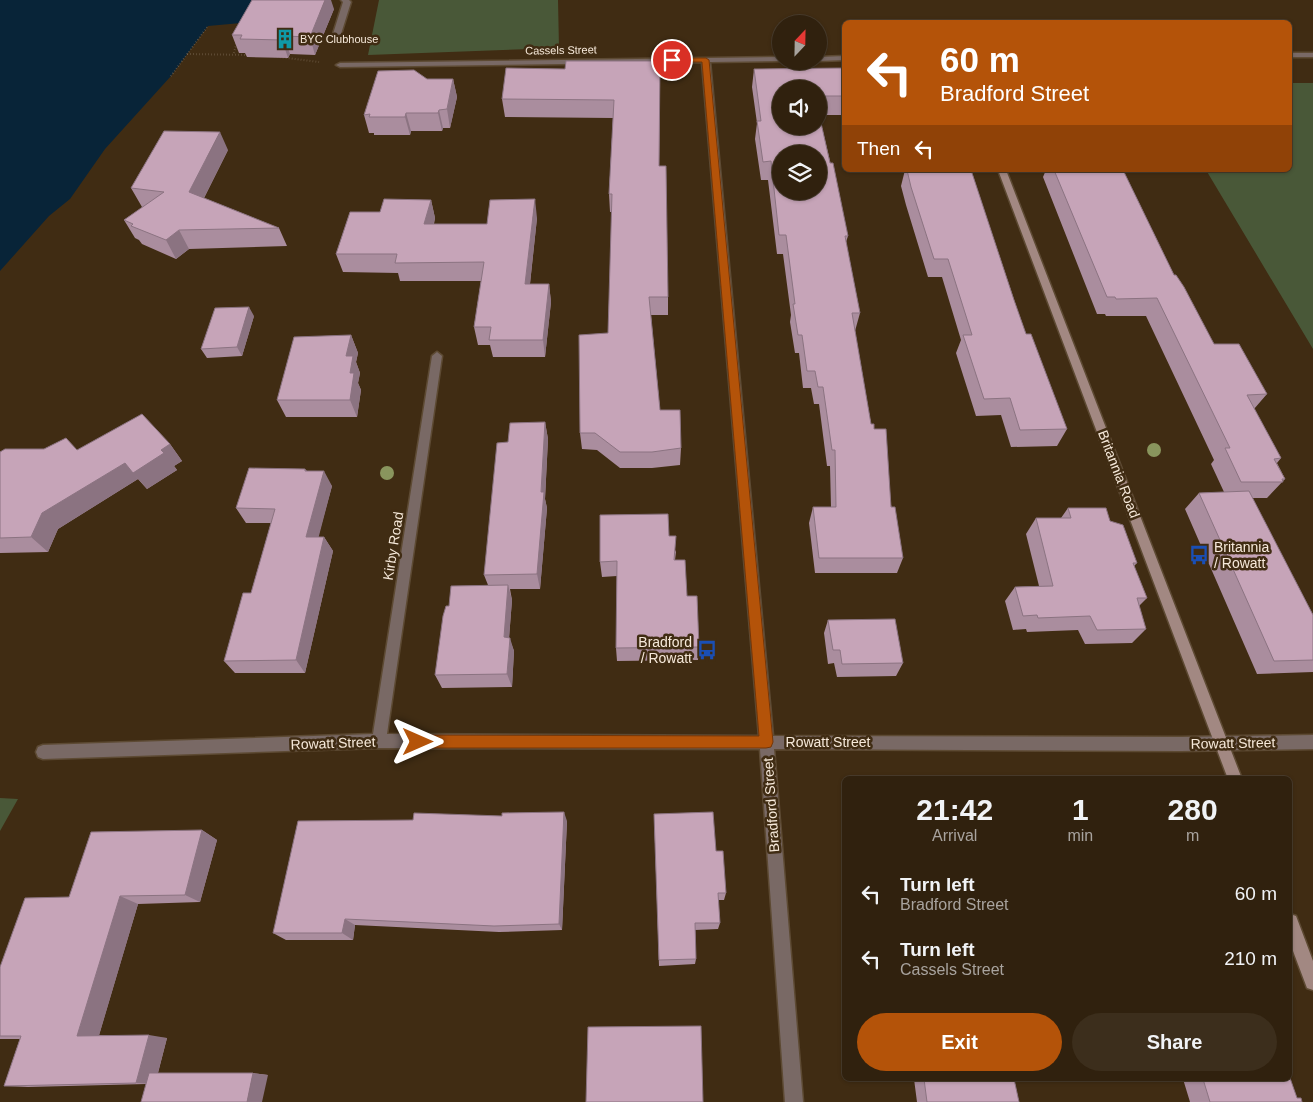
<!DOCTYPE html>
<style>
body{margin:0;font-family:Helvetica,sans-serif;background:#3c2e1c;color:#f1f3f6;height:100vh;display:flex;flex-direction:column;font-size:19px;white-space:nowrap}
*{box-sizing:border-box;margin:0}
p{font-size:16px;color:#a8a39e}
.icon{flex:none;width:28px;height:28px;fill:none;stroke:currentColor;stroke-width:2;stroke-linecap:round;stroke-linejoin:round}
.map{position:relative;flex:1;overflow:hidden}
.details{position:absolute;left:842px;top:776px;width:450px;height:305px;display:flex;flex-direction:column;background:#30210e;border-radius:8px;box-shadow:0 1px 4px #0004,0 0 0 1px #4b3e2e}
.details>*{flex:none}
.banner{position:absolute;left:842px;top:20px;width:450px;height:152px;border-radius:8px;box-shadow:0 1px 4px #0004,0 0 0 1px #4b3e2e;background:#b45309;color:#fff;overflow:hidden}
.needle{width:32px;rotate:22deg}
.buttons{position:absolute;left:772px;top:15px;display:grid;gap:10px}
.buttons a{display:grid;place-items:center;width:55px;height:55px;border-radius:50%;background:#30210e;box-shadow:0 1px 4px #0004,0 0 0 1px #4b3e2e;font-size:25px}
.pin{position:absolute;display:grid;place-items:center;width:42px;height:42px;color:#fff;margin:-21px;border:2px solid #fff;border-radius:50%;box-shadow:0 1px 5px #0007}
.me{position:absolute;width:55px;margin:-28px;rotate:90deg;stroke-linejoin:round;filter:drop-shadow(0 0 4px #0008)}
.turn{display:flex;align-items:center;gap:18px;height:105px;padding:0 15px;font-size:22px}
.turn .icon{width:65px;height:65px;stroke-width:2.5}
.turn b{display:block;font-size:35px;line-height:42px}
.then{display:flex;align-items:center;height:48px;padding:0 15px;background:#0003;gap:10px;font-size:19px}
.eta{display:flex;justify-content:space-evenly;align-items:center;height:85px;text-align:center}
.eta b{font-size:30px;font-weight:700;line-height:35px}
.cta{display:flex;gap:10px;margin-top:auto;padding:10px 15px}
.cta a{flex:1;height:58px;border-radius:30px;background:#b45309;color:#fff;font-size:20px;font-weight:700;line-height:58px;text-align:center}
.cta a+a{background:#3c2e1c;color:#f1f3f6}
ul{padding:0;list-style:none}
li{display:flex;align-items:center;gap:15px;height:65px;padding:0 15px}
li div{flex:1}
li b{display:block;font-size:19px}
li em{font-style:normal}
.map>svg:first-child{display:block}
.green{fill:#495838}
.water{fill:#082438}
.lines{fill:none;stroke-linecap:round;stroke-linejoin:round}
.lane-casing{stroke:#5d4a33;stroke-width:3}
.street-casing{stroke:#5d4a33;stroke-width:3}
.secondary-casing{stroke:#5d4a33;stroke-width:3}
.path{stroke:#7b6954;stroke-width:2;stroke-dasharray:0.5 2.5;stroke-linecap:butt}
.lane{fill:#796965;fill-rule:evenodd}
.street{fill:#796965;fill-rule:evenodd}
.secondary{fill:#a28882;fill-rule:evenodd}
.tree{fill:#89955d}
.wall{fill:#aa8d9e;fill-rule:evenodd}
.shaded-wall{fill:#8b7381}
.building{fill:#c6a4b8;stroke:#8b7381;fill-rule:evenodd}
.route{fill:#b45309;stroke:#753606}
.labels{text-anchor:middle;stroke-width:5;stroke-linejoin:round;paint-order:stroke}
.far-poi-label{font-size:11px;fill:#f6e9da;stroke:#402c13;text-anchor:start}
.far-street-label{font-size:11px;fill:#f6e9da;stroke:#402c13}
.street-label{font-size:14px;fill:#f6e9da;stroke:#402c13}
.poi-label{font-size:14px;fill:#f6e9da;stroke:#402c13;text-anchor:start}
</style>
<div class="map">
<svg width="1313" height="1102" viewBox="0 0 1313 1102">
<rect width="100%" height="100%" fill="#402c13"/>
<!-- green -->
<path class="green" d="M379,0H558L559,48L368,55Z
M1290,83H1313V349L1206,170H1290Z
M0,798L18,799L0,831Z"/>
<!-- water -->
<path class="water" d="M0,0H254L241,23L208,26L171,76L105,149L70,199L49,216L0,271Z"/>
<g class="lines">
<defs>
<path id="lane" d="M341,0H349L351,2L341,34L337,36L333,34L343,2Z"/>
<path id="street" d="M1290,53H1313V57H1290Z
M845,56V60L819,61H818L819,57Z
M781,57V61L710,62L773,736L1181,737L1313,735V749L1181,751L774,749L803,1102H785L760,749L379,748L43,759L38,757L36,752L38,747L43,745L373,734L432,356L437,352L442,356L387,734L759,736L702,62L340,67L336,65L340,63Z"/>
<path id="secondary" d="M998,170H1006L1242,779H1228Z
M1290,914L1296,916L1313,961V990L1307,988L1290,943Z"/>
</defs>
<!-- lane casing -->
<use href="#lane" class="lane-casing"/>
<!-- street casing -->
<use href="#street" class="street-casing"/>
<!-- secondary casing -->
<use href="#secondary" class="secondary-casing"/>
<!-- path -->
<path class="path" d="M234,53L237,41
M187,54L250,55
M271,56L319,62
M171,76L208,26"/>
<!-- lane -->
<use href="#lane" class="lane"/>
<!-- street -->
<use href="#street" class="street"/>
<!-- secondary -->
<use href="#secondary" class="secondary"/>
</g>
<!-- trees -->
<g class="tree">
<circle cx="1154" cy="450" r="7"/>
<circle cx="387" cy="473" r="7"/>
</g>
<!-- wall -->
<path class="wall" d="M334,9L315,55L290,54L288,58L247,57L245,53H239L232,35Z
M660,61L659,166L668,297V315H651L660,410L681,448L680,465L652,468H620L597,450L582,449L580,433L608,333L612,212H610L609,194L613,118L505,117L502,99L565,69Z
M845,68V115H819L848,236L846,242L860,313L855,331L871,424L874,429L903,558L897,573H815L809,523L813,507H831L830,466H827L819,404H814L811,388H803L799,353H795L790,322L791,315L783,254H777L768,180H761L755,139L757,123L752,87L754,69ZM781,89H819V126Z
M427,79H453L457,97L450,128H443L442,131H411L410,135H374V133H369L364,115Z
M228,150L204,198L279,228L287,246L189,249L176,259L142,244L139,240L135,238L124,220L143,207H142L131,188Z
M905,170H971L1014,300L1026,334L1067,429L1057,446L1011,447L1001,415L976,416L956,353L961,340L942,277H928L906,205L901,186Z
M1046,170H1123L1174,275L1214,344L1267,394L1254,409L1281,458L1277,463L1285,479L1267,498H1252L1313,615V672L1257,674L1185,509L1199,493L1224,492L1211,464L1214,460L1146,316H1106L1105,314H1097L1043,177Z
M431,200L435,218L434,224H487L537,218L530,284H549L551,302L545,357H493L490,345H478L474,327L481,281H400L398,273L343,272L336,254L380,212Z
M254,316L242,356L207,358L201,349Z
M351,335L358,353L356,362L360,373L358,383L361,390L357,417H286L277,400Z
M545,422L548,439L545,499L547,508L540,589H510L512,600L509,638L514,651L512,687L442,688L435,675L449,606L488,585L484,575L508,442Z
M170,444L182,461L174,466L177,470L147,489L138,479L58,529L48,552L0,553V452L44,449L77,450Z
M305,469L307,471L332,486L318,537H324L333,551L305,673H235L224,661L251,593L271,523H246L236,508Z
M1068,508L1110,521L1137,563L1134,566L1147,598L1139,606L1146,629L1132,643L1085,644L1078,630L1027,632L1026,629L1013,630L1005,601L1015,587L1039,586L1026,534L1036,518H1061Z
M669,536L676,552L675,560L687,596L699,647L698,660L617,661L616,648L617,576L602,577L600,562Z
M828,620L903,663L896,676L837,677L834,663L828,664L824,633Z
M654,814L716,851L726,893L724,900H718L720,923L718,929L695,930L696,959L695,964L659,966Z
M567,821L562,930L499,932L355,925L353,940H286L273,933Z
M202,830L217,840L200,902L138,904L99,1035L167,1038L158,1073H253L268,1075L146,1084L28,1087L4,1086L20,1039H0V967L69,897Z
M914,1079H1014L1019,1102H917Z
M1183,1079H1290L1297,1098L1302,1102H1190Z"/>
<!-- shaded-wall -->
<path class="shaded-wall" d="M325,0H331L334,9L315,55L310,37Z
M284,36L290,54L288,58L282,40Z
M453,79L457,97L450,128L447,109Z
M439,110L443,128L442,131L438,113Z
M406,113L411,131L410,135L405,117Z
M220,132L228,150L198,210L189,192Z
M535,199L537,218L528,302L525,284Z
M431,200L435,218L429,242L424,224Z
M179,230L189,249L176,259L166,240Z
M549,284L551,302L545,357L543,340Z
M249,307L254,316L242,356L237,347Z
M351,335L358,353L356,362L360,373L358,383L361,390L357,417L350,400V373L346,356Z
M545,422L548,439L545,499L547,508L540,589L537,574Z
M170,444L182,461L174,466L177,470L147,489L133,473L161,450Z
M125,463L138,479L58,529L48,552L31,537L42,513Z
M324,471L332,486L315,551L306,537Z
M324,537L333,551L305,673L296,660Z
M508,585L512,600L508,651L504,637Z
M510,638L514,651L512,687L507,674Z
M564,812L567,821L562,930L559,924Z
M202,830L217,840L200,902L185,895Z
M120,896L138,904L98,1039L77,1036Z
M345,919L355,925L353,940L342,933Z
M149,1035L167,1038L155,1084L136,1083Z
M253,1073L268,1075L262,1102H247Z"/>
<!-- building -->
<path class="building" d="M252,0H325L310,37L284,36L282,40L240,39L242,35H232Z
M566,61H660L659,166H666L668,297H649L660,410H680L681,448L652,452H620L595,433H580L579,335L608,333L612,194H609L614,100L502,99L506,68L565,69Z
M845,68V96H819V89H781V126H819V114L830,163H833L848,236H845L860,313H852L871,424H874V429H886L891,507H895L903,558H819L813,507H836L835,450H832L823,387H818L815,371H807L802,335H798L793,304H795L786,235H779L771,161L763,162L757,121H761L754,69ZM781,154H819V191H781Z
M414,70L427,79H453L447,109L439,110L438,113H406L405,117H369L370,114L364,115L378,71Z
M164,131L220,132L189,192L279,228L179,230L166,240L131,226L133,224L124,220L164,192L131,188Z
M907,170H971L1014,300L1026,334H1031L1067,429L1020,430L1010,398L984,399L963,335H972L948,259H934L911,187Z
M1054,170H1123L1174,275H1176L1184,287L1214,344H1239L1267,394L1247,395L1281,458L1274,459L1285,479H1282L1283,482H1241L1225,448H1230L1157,298L1116,299L1115,297H1107Z
M384,199L431,200L424,224H487L490,200L535,199L525,284H549L543,340H489L491,327H474L484,262L395,263L397,254H336L350,212H380Z
M249,307L237,347L201,349L215,308Z
M351,335L346,356H353L350,373H354L350,400H277L294,337Z
M142,414L170,444L161,450L164,453L133,473L125,463L42,513L31,537L0,538V452L5,449H44L66,438L77,450Z
M545,422L541,492H544L537,574L484,575L497,443L508,442L510,423Z
M249,468L305,469V471H324L306,537H324L296,660L224,661L243,593H251L275,509L236,508Z
M1249,491L1313,615V660L1274,661L1199,493Z
M1068,508H1106L1110,521L1123,525L1137,563H1133L1147,598H1137L1146,629L1097,630L1090,616L1038,618L1037,615L1023,616L1015,587L1053,586L1036,518H1071Z
M668,514L669,536H676L674,560H685L687,596H697L699,647L616,648L617,561L600,562V515Z
M508,585L504,637L510,638L507,674L435,675L443,616L446,606H449L451,586Z
M895,619L903,663L842,664L840,650H833L828,620Z
M564,812L559,924L494,926L345,919L342,933H273L298,821L413,820L414,813L502,816V813Z
M713,812L716,851H723L726,893H718L720,923H695L696,959L659,960L654,814Z
M202,830L185,895L120,896L77,1036L149,1035L136,1083L4,1086L21,1036H0V967L25,898L69,897L91,832Z
M701,1026L703,1102H586L588,1027Z
M149,1073H253L247,1102H141Z
M1290,1078L1297,1098H1301L1302,1102H1210L1203,1079H1290Z
M924,1079H1014L1019,1102H927Z"/>
<!-- route -->
<path class="route" d="M669,58H706L709,60L773,742L771,747L766,748H418L413,746L411,742L413,737L418,735L759,736L702,62H672Z"/>
<!-- icons -->
<defs>
<symbol id="building-bare" viewBox="-9 -9 18 18"><path d="M-4-6H4V6H1V3H-1V6H-4ZM-2.5-4.3h1.7v1.8h-1.7ZM.8-4.3h1.7v1.8H.8ZM-2.5-1h1.7V.8h-1.7ZM.8-1h1.7V.8H.8Z" fill="#0f9aa8" stroke="#402c13" stroke-width="2.5" paint-order="stroke"/></symbol>
<symbol id="bus-bare" viewBox="-9 -9 18 18"><path d="M-5-6H5V4H4V6H2V4H-2V6H-4V4H-5ZM-3.5-4V0h7V-4ZM-3.5 1.2v1.5H-2V1.2ZM2 1.2v1.5H3.5V1.2Z" fill="#1a4fb4" stroke="#402c13" stroke-width="2.5" paint-order="stroke"/></symbol>
</defs>
<g fill-rule="evenodd">
<use href="#building-bare" x="271" y="25" width="28" height="28"/>
<use href="#bus-bare" x="1185" y="541" width="28" height="28"/>
<use href="#bus-bare" x="693" y="636" width="28" height="28"/>
</g>
<g class="labels">
<!-- far-poi labels -->
<g class="far-poi-label">
<text x="300" y="43">BYC Clubhouse</text>
</g>
<!-- far-street labels -->
<g class="far-street-label">
<text transform="translate(561 50) rotate(-1)" y="4">Cassels Street</text>
</g>
<!-- street labels -->
<g class="street-label">
<text transform="translate(1119 474) rotate(69)" y="5">Britannia Road</text>
<text transform="translate(393 546) rotate(-81)" y="5">Kirby Road</text>
<text x="828" y="747">Rowatt Street</text>
<text transform="translate(333 743) rotate(-2)" y="5">Rowatt Street</text>
<text transform="translate(1233 743) rotate(-1)" y="5">Rowatt Street</text>
<text transform="translate(771 805) rotate(-94)" y="5">Bradford Street</text>
</g>
<!-- poi labels -->
<g class="poi-label">
<text x="1214" y="552">Britannia<tspan x="1214" dy="16">/ Rowatt</tspan></text>
<text x="692" y="647" text-anchor="end">Bradford<tspan x="692" dy="16">/ Rowatt</tspan></text>
</g>
</g>
</svg>
<div class="buttons">
<a><svg class="needle" viewBox="-14 -14 28 28"><path d="M0-13l5 13h-10z" fill="#e53935"/><path d="M0 13l5-13h-10z" fill="#a8a39e"/></svg></a>
<a><svg class="icon" aria-label="sound" viewBox="0 0 24 24"><path d="M4 9h4l5-4v14l-5-4H4zM17 9q2 3 0 6"/></svg></a>
<a><svg class="icon" aria-label="layers" viewBox="0 0 24 24"><path d="M12 4l9 5-9 5-9-5zM3 14l9 5 9-5"/></svg></a>
</div>
<div class="pin" style="left:672px;top:60px;background:#d93025"><svg class="icon" aria-label="arrive" viewBox="0 0 24 24"><path d="M6 21V4h12l-3 4 3 4H6"/></svg></div>
<svg class="me" style="left:418px;top:742px" viewBox="-20 -20 40 40"><path d="M0-17L14 15 0 8-14 15z" fill="#b45309" stroke="#fff" stroke-width="4"/></svg>
<div class="banner">
<div class="turn"><svg class="icon" aria-label="left" viewBox="0 0 24 24"><path d="M17 20v-9H6M10 6l-5 5 5 5"/></svg><div><b>60 m</b>Bradford Street</div></div>
<div class="then">Then<svg class="icon" aria-label="left" viewBox="0 0 24 24"><path d="M17 20v-9H6M10 6l-5 5 5 5"/></svg></div>
</div>
<section class="details">
<div class="eta">
<div><b>21:42</b><p>Arrival</p></div>
<div><b>1</b><p>min</p></div>
<div><b>280</b><p>m</p></div>
</div>
<ul>
<li><svg class="icon" aria-label="left" viewBox="0 0 24 24"><path d="M17 20v-9H6M10 6l-5 5 5 5"/></svg><div><b>Turn left</b><p>Bradford Street</p></div><em>60 m</em></li>
<li><svg class="icon" aria-label="left" viewBox="0 0 24 24"><path d="M17 20v-9H6M10 6l-5 5 5 5"/></svg><div><b>Turn left</b><p>Cassels Street</p></div><em>210 m</em></li>
</ul>
<div class="cta"><a>Exit</a><a>Share</a></div>
</section>
</div>
